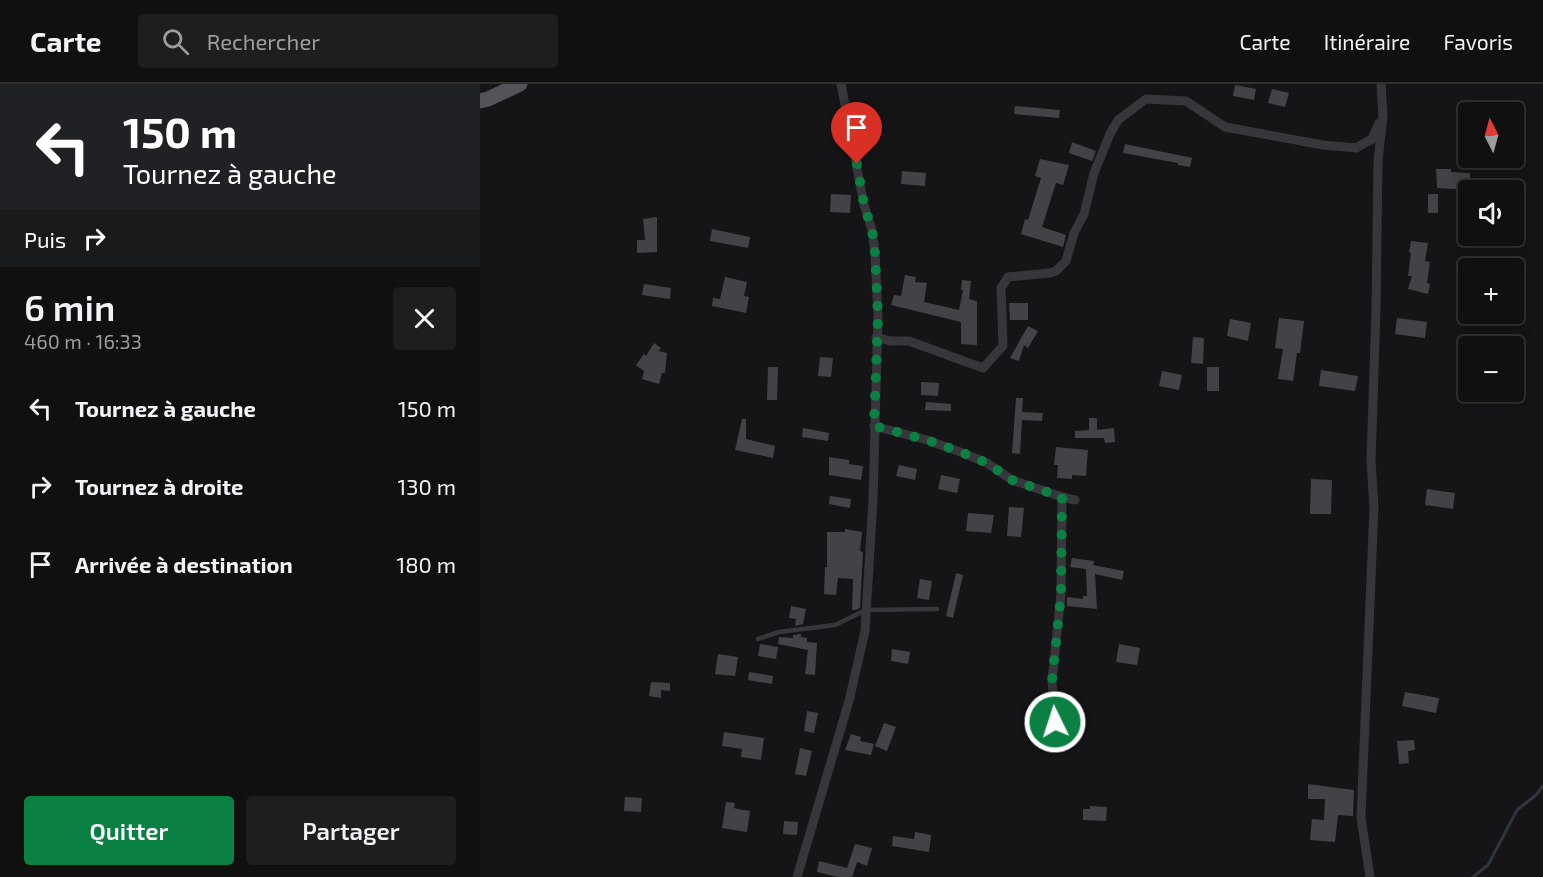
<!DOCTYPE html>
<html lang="fr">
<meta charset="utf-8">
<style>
body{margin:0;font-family:"Exo 2",sans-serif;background:#1e1e1f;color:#f1f3f6;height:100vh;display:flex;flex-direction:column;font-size:22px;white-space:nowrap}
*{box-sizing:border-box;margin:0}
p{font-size:20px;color:#9c9d9f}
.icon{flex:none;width:33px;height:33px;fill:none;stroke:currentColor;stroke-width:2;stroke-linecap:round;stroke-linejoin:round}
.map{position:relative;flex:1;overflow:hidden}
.sheet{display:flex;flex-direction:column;background:#101011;width:480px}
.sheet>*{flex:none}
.banner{background:#202124;color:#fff;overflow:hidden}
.needle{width:39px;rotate:354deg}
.buttons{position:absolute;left:978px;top:18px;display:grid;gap:12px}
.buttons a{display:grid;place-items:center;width:66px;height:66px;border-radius:6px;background:#101011;box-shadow:0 3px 15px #0003,0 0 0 2px #303031;font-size:30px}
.pin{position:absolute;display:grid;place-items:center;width:51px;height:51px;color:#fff;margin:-62px -26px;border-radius:50% 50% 50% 0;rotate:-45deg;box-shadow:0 0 6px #0007}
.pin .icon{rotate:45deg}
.me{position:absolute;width:66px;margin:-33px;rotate:356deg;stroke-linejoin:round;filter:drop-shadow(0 0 4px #0008)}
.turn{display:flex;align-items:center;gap:21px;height:126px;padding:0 24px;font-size:27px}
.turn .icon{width:78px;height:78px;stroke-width:2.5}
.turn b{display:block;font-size:42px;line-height:51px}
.then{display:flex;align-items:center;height:57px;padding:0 24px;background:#0003;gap:12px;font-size:22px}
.round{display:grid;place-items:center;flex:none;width:63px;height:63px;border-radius:6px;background:#1e1e1f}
.head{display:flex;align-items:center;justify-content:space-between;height:102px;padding:0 24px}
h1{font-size:36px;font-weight:600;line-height:45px}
.cta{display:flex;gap:12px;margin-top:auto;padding:12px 24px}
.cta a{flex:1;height:69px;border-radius:6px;background:#0b8043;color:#fff;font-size:24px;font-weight:600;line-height:69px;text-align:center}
.cta a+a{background:#1e1e1f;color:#f1f3f6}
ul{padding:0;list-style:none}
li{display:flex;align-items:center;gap:18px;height:78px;padding:0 24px}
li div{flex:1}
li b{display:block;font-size:22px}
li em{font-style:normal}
header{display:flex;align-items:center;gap:36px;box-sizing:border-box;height:84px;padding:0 30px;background:#101011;border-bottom:2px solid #303031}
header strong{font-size:28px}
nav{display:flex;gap:33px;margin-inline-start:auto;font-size:21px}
.search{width:420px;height:54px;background:#1e1e1f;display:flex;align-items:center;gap:15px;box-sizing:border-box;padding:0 21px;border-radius:6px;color:#9c9d9f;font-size:22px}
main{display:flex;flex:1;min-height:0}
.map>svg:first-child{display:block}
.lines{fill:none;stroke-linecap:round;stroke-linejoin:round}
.stream{stroke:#30363e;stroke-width:3}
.building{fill:#434246}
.service{stroke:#37373b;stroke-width:4.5}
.minor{stroke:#37373b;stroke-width:9}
.primary{stroke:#53535a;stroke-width:15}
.route{stroke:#0b8043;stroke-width:10;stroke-dasharray:0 18}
</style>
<header>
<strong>Carte</strong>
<div class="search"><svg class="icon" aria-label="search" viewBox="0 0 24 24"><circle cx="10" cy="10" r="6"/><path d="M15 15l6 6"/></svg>Rechercher</div>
<nav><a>Carte</a><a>Itinéraire</a><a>Favoris</a></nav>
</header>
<main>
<section class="sheet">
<div class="banner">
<div class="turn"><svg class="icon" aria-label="left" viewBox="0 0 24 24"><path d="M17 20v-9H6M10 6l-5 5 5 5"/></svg><div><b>150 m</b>Tournez à gauche</div></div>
<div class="then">Puis<svg class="icon" aria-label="right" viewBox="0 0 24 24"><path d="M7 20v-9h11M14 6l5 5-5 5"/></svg></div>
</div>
<div class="head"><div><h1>6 min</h1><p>460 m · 16:33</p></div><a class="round"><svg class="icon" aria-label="close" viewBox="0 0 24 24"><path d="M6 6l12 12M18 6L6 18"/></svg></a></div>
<ul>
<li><svg class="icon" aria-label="left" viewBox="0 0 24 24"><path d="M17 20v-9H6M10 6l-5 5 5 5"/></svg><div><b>Tournez à gauche</b></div><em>150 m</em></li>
<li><svg class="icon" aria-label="right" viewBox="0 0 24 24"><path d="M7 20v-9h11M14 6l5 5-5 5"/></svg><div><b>Tournez à droite</b></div><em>130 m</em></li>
<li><svg class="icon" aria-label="arrive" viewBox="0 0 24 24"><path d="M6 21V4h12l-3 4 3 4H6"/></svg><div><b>Arrivée à destination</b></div><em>180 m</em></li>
</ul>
<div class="cta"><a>Quitter</a><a>Partager</a></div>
</section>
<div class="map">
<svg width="1063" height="793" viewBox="0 0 1063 793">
<rect width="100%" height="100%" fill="#151517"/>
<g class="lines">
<!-- stream -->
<path class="stream" d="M993,793L1008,781L1037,726L1056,711L1063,702"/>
</g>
<!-- building -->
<path class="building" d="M755,1L776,5L774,16L753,12Z
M792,5L809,9L805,23L788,19Z
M535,22L580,26L579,34L534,30Z
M592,58L616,67L612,77L589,69Z
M645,60L712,74L710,83L698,81V79L643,69Z
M560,75L589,81L583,101L576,99L562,143L586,151L583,163L541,150L545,135L548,136L561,94L555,92Z
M956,85H971V88L990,89L989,106L957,104Z
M422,87L446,89L445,102L421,100Z
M351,110L371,111L370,129L350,128Z
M948,110H958V129H948Z
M177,133V168L157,169V156H165L163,135Z
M232,145L270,153L268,164L230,157Z
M931,157L948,159L945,177L950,178L947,199L950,200L948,210L928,205L932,192H928L931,169L929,168Z
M425,191L436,193L435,198L447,199L444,218L479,226L483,206H481L482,196L491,197L489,215L497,217V261L481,260V238L411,221L414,211L421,212Z
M245,193L267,198L264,212L269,213L266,229L232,222L233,214L240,215Z
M164,200L191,204L190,215L162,211Z
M529,219H548V236H530Z
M799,234L824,237L820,269H817L813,297L798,295L803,265L795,264Z
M917,234L947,238L945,254L915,250Z
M750,235L771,239L768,257L747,252Z
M548,242L558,247L548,264L544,261L539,277L530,274Z
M713,253L724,254L723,280L711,279Z
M174,259L181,264L178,267L187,269L185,289H182L179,300L162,295L164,287L156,281L164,270L166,272Z
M340,273L353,274L351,293L338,292Z
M288,283H298L297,316H287Z
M727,283H739V307H727Z
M841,286L878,292L875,307L839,302Z
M682,287L702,291L699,306L679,302Z
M441,298L459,299L458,312L441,311Z
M536,314H543L542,328L563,329L562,337L542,336L540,370L532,369Z
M446,318L471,320V327L445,326Z
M609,334H617V346L634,344L635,358L625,359L624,354H595V347L609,346Z
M262,335H266V355L295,362L293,374L255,366Z
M323,344L349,349L348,357L322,353Z
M576,363L608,366L606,392L592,391V395L577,394L578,381H574Z
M349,373L369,376V380L383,382L381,396L349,391Z
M419,381L437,385L435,396L416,392Z
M461,391L480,395L477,409L458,405Z
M831,395L852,396L851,430H830Z
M947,405L975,409L973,425L945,421Z
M350,412L371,415L370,424L349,420Z
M529,423L544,424L541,453L527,452Z
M488,429L514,431L511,449L486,447Z
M365,445L382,448L380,467L383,468L380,524L376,526H372L373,495L358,494L356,511L344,510L345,483H347V448H365Z
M592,474L614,477L613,481L644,487L642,496L615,490L617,525L587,522V513L603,515V512H607L606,485L590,483Z
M476,489L483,491L473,534L466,532Z
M440,495L452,497L449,516L437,514Z
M311,522L326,525L323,540L315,542L316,535L309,534Z
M321,550V553L327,554V558L337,559L335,591L325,590L328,566L298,560L299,553L313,554V551Z
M280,560L298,563L296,575L278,572Z
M639,560L660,564L657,581L636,578Z
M412,565L430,568L428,580L411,577Z
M238,570L258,573L255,592L235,590Z
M269,588L293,592L292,600L268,596Z
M171,598L190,599V607L181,606V614L169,612Z
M925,608L959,614L956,629L922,622Z
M327,627L338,629L334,649L324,647Z
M404,639L416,643L407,667L395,662Z
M244,648L284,654L281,676L261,673L262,665L242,662Z
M371,650L381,653L380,657L394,660L391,671L365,666Z
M934,656L935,666L928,667L929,679L919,680L917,657Z
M320,664L332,667L326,692L315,690Z
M828,700L874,706L873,732L858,731L855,758L830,756L832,735L844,736L845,715H828Z
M145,713L162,714L161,728L144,727Z
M246,718L255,719L254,724L258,725L270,727L267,748L242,744Z
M610,722L627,723L626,737L603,736V725H610Z
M304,737L318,738L317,751L303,750Z
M435,748L451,751L449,768L412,762L413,752L434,755Z
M375,760L392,764L387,782L377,778L372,793H358L337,788L339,777L367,784Z"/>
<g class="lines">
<!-- service -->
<path class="service" d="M278,555L299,548L355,541L386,526L457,525"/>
<!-- minor -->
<path class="minor" d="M396,253L410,257H429L503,284L523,262L521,204L528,193L570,189L576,187L586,177L594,149L604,130L614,89L630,50L638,36L666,15L706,17L745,43L843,61L876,64L892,55L899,39
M394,342L447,356L483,369L507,379L532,396L582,413L595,416
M575,638L572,597L581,510L582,413
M317,793L369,617L385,547L393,416L398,232L395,169L392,146L384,121L361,0
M890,793L881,734L894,423L891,377L896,226L898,77L903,31L901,0"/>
<!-- primary -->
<path class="primary" d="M0,17L8,15L40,0"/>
</g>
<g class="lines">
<!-- route -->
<path class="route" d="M377,80L384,121L392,146L395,169L398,232L394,342L447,356L483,369L507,379L532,396L582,413L581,510L572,597L575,638"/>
</g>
</svg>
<div class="buttons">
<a><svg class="needle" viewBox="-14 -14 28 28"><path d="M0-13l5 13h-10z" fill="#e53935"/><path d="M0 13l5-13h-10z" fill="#9c9d9f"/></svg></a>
<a><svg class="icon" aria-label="sound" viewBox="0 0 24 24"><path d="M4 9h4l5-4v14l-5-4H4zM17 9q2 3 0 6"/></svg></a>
<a>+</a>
<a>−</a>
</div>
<div class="pin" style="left:377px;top:80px;background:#d93025"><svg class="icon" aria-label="arrive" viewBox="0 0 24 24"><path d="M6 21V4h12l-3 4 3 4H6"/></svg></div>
<svg class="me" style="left:575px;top:638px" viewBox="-20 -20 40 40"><circle r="17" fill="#0b8043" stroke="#fff" stroke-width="3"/><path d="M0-11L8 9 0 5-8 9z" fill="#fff"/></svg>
</div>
</main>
